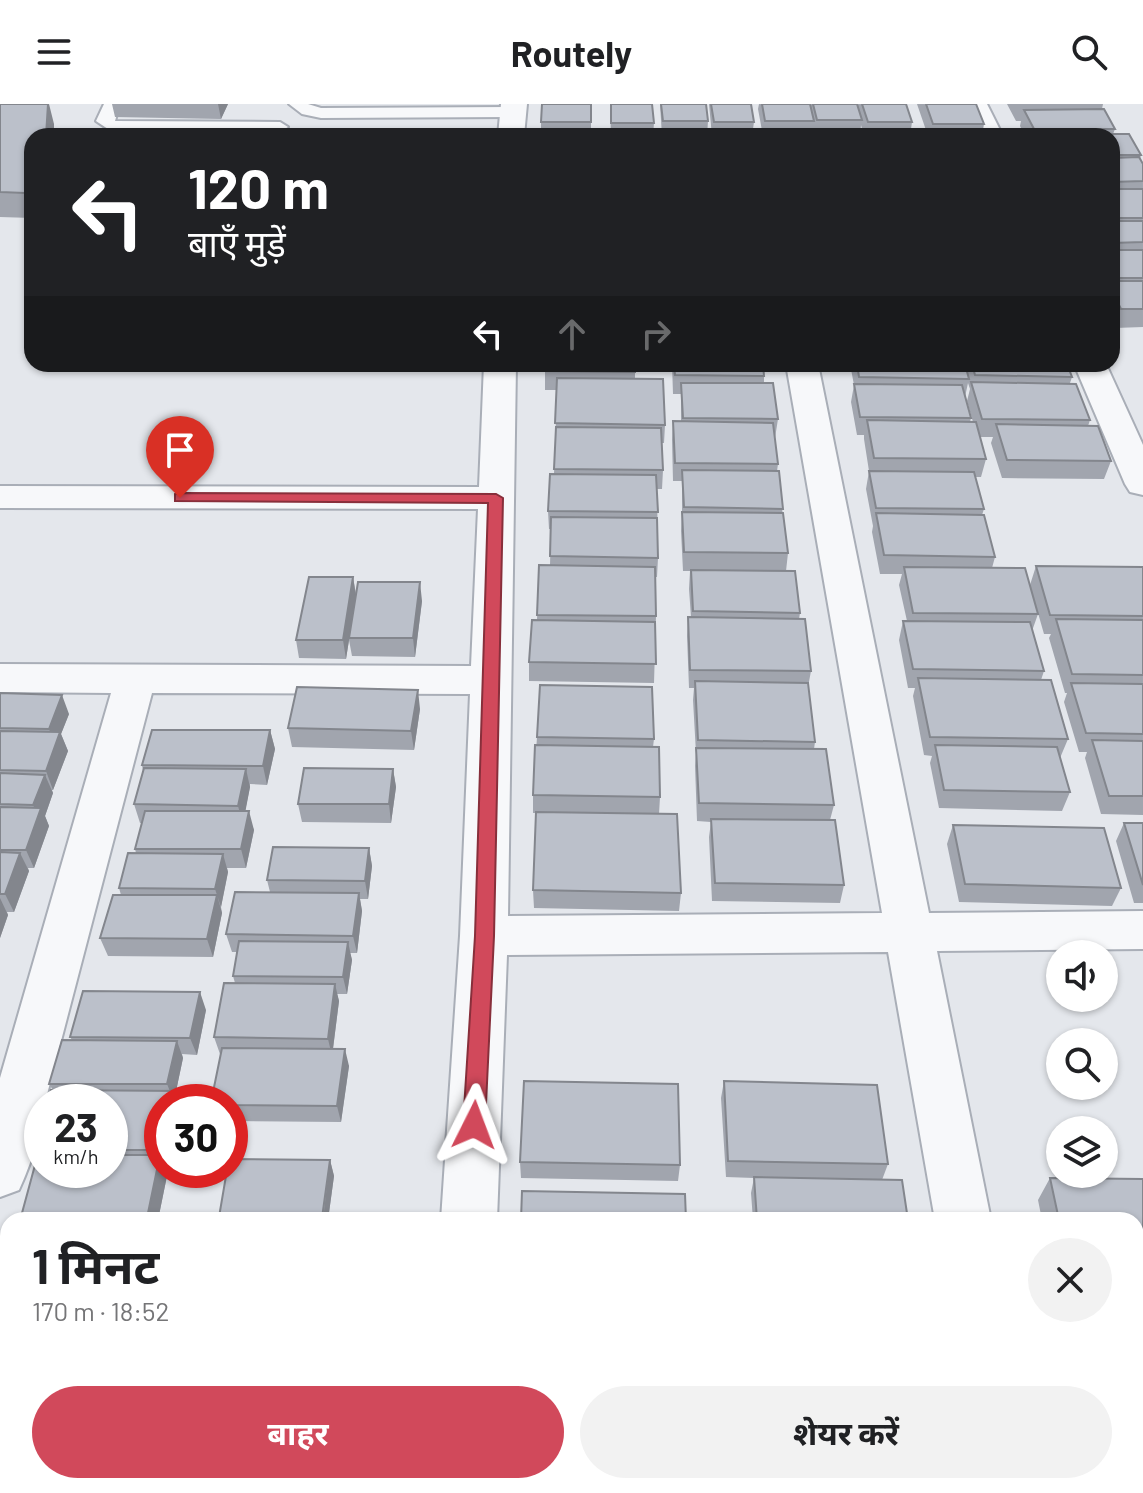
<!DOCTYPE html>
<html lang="hi">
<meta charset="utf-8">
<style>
body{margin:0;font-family:Barlow,"Noto Sans Devanagari",sans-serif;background:#f2f2f2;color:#202124;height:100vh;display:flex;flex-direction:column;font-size:30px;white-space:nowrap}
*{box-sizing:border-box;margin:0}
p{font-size:26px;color:#757577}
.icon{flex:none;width:44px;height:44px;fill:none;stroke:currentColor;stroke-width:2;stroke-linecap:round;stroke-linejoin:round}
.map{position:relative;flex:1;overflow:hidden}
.details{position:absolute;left:0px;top:1108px;width:1144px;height:282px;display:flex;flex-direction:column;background:#fff;border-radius:24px 24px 0 0;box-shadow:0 2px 6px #0004}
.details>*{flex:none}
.hud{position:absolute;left:24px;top:24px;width:1096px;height:244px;border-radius:24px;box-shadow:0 2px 6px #0004;background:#202124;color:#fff;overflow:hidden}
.controls{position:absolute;left:1046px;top:836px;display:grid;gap:16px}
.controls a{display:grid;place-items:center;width:72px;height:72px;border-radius:50%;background:#fff;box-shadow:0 2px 6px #0004;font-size:40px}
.speed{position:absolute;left:24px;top:980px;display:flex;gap:16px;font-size:40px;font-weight:700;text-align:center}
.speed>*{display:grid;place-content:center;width:104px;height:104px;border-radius:50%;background:#fff;box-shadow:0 2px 6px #0004;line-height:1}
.speed small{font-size:20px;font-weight:400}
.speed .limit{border:12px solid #d22;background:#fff;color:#111}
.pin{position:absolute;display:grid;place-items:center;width:68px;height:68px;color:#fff;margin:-82px -34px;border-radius:50% 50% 50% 0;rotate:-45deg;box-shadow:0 0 8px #0007}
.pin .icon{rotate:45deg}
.me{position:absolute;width:88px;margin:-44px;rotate:3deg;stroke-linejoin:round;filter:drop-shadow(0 0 6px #0008)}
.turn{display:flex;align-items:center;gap:28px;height:168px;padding:0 32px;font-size:36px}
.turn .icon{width:104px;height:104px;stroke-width:2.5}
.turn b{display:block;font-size:56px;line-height:68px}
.lanes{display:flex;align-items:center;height:76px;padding:0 32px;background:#0003;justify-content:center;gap:40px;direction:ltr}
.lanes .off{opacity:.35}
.round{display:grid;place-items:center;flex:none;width:84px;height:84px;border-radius:42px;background:#f2f2f2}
.head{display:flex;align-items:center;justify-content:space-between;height:136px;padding:0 32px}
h1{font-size:48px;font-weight:700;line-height:60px}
.button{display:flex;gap:16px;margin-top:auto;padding:16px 32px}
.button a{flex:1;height:92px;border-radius:48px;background:#d1495b;color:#fff;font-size:32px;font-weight:700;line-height:92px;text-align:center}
.button a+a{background:#f2f2f2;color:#202124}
header{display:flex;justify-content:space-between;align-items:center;height:104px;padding:0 32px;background:#fff;font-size:36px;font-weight:700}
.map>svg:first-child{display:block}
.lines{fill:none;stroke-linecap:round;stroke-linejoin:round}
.service-casing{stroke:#a9aeb7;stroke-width:4}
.minor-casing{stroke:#a9aeb7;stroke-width:4}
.service{fill:#f7f8fa;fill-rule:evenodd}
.minor{fill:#f7f8fa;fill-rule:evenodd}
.wall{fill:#a1a5ae;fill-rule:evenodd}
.shaded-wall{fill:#83868d}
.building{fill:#bbc0ca;stroke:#83868d;stroke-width:2}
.route{fill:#d1495b;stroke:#882f3b;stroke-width:2}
</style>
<header><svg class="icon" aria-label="menu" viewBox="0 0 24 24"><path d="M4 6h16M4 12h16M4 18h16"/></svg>Routely<svg class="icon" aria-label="search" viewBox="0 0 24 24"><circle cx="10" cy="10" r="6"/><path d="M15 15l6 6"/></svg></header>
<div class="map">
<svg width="1143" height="1389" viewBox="0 0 1143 1389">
<rect width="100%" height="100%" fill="#e4e7ec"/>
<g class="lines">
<defs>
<path id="service" d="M104,0H120L115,17L280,18L288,23L280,28L111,27L96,17Z
M289,0H308L321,4L513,3L521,8L513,13L321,14L302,10Z"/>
<path id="minor" d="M501,0H527L524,32H498Z
M965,0H987L1003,32H977Z
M484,260H516L508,812L882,809L786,260H818L929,809L1143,807V845L937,847L991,1116H935L888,848L507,851L497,1116H441L460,832L470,590L152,589L45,998H42C42,1027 31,1060 19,1086L0,1093V974L111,589L0,588V560L471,562L478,405L0,404V382L479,383Z
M1074,260H1106L1143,341V391L1130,388L1125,380Z
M423,1382H485L484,1389H422Z
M983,1382H1045L1046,1389H984Z"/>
</defs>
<!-- service casing -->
<use href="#service" class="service-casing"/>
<!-- minor casing -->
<use href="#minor" class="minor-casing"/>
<!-- service -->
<use href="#service" class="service"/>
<!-- minor -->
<use href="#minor" class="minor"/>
</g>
<!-- wall -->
<path class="wall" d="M0,0L54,20L32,32V114L0,113Z
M112,0H228L221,15L115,13Z
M591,0V32H541V18Z
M610,0L654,19L653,32H611Z
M660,0H706L708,17L707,32H662Z
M709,0H751L754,18L752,32H712Z
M759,0H906L912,18L910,32H864L861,21L860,32H815L813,24L812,32H763L758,5Z
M917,0H976L984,20L982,32H928Z
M1007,0H1103L1102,5L1115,25L1113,30L1141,51L1140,55L1143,60V223L1115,224L1112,217V32H1025L1020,22L1021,17H1016Z
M545,260H635V275L665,321L664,339H662L663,366L662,385H657L658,454L657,473H655L656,512L654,579L529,577V558L537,516L539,461H550L551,425H549L548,407L554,370L557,286H545Z
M672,260H763L764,272V279L778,315L775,334L778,360L777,367L788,449L786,467L800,509L799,515L811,567L808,583L815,638L814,645L834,701L830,716L844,781L840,799L712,797L709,733L711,718L697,717L695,662L696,649L693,596L694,584H689L687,532L688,513H691L689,485L690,467H683L681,427L682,409V377H673L672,336L673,317L681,318V290H673Z
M850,260H1067L1072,273L1070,279L1090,316L1088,322L1111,357L1104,375L1002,374L991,339L993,333H980L986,355L981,373H975L984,405L982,411L995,453L992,464L1038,510L1032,527L1044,567L1041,576L1068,635L1060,654L1070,688L1062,707L939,704L930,659L932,652L924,651L913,592L915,584H908L899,536L903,517H907L899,481L902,470H880L872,428L873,422L866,385L869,367L864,335V331H857L851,298L854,281ZM968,279L970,285L967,297L973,318H970L971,314L965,293Z
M1036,462L1143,463V711L1101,710L1085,654L1087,648H1079L1064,598L1067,589H1065L1049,534L1051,530H1044L1030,481Z
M353,473L356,490L422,497L415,553L352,552L349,536L346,555L299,554L296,536Z
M0,589L69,610L61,630L68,647L53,686H52L53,689L45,712L49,722L34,764H28L29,767L14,808H7L8,811L0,834Z
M420,605L414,646L292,643L288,624Z
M270,626L275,645L267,681L250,680V683L245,707L254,726L246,764H227L228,768L221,803L222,809L213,853L108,852L100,834L121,791L119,784L136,749L135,745L142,719H140L134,700L143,667L142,661Z
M537,633L654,635L653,643L660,693L659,710L681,789L679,807L534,804L533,786L536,709H533V691Z
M393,665L396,683L391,719L302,718L298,700Z
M1124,719H1143V799H1134L1116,737Z
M953,721L1121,784L1112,802L959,798L947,740Z
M369,744L372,762L368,795H360L362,807L357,849H350L352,856L347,890H337L339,897L333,945L349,962L341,1018L230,1017V998L220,950L214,933L235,879L233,872L237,848H232L226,830L270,788L267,776Z
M206,906L197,951L182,950L183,954L176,987L162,998V1066L168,1067L158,1116H27L22,1109L38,1050L35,1045L42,1021V1066H110V998L53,986L49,980L72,936L70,933Z
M724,977L888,1060L882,1076L908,1116H753L751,1089L754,1074L726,1073L721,994Z
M330,1056L334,1072L328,1116H220L219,1113Z
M520,1058L680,1061L678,1077L521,1074Z
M1050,1074L1143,1075V1207H1136V1116H1042L1038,1096Z
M8,1147V1182L1,1173Z
M1136,1207H1143V1321H1136Z
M747,1382H967L968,1389H747Z
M1090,1382H1136L1143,1389H1091Z"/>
<!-- shaded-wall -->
<path class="shaded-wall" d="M48,0H49L54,20V32H46Z
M218,0H228L221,15Z
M32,73V113L25,89Z
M353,473L356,492L346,555L343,536Z
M420,478L422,497L415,553L413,534Z
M418,586L420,605L414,646L411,627Z
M62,591L69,610L61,630L68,647L53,686L46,667L55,642L49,625Z
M270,626L275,645L267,681L263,662Z
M246,665L250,683L243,720L238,702Z
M393,665L396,683L391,719L389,700Z
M45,671L53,689L45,712L49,722L34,764L26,746L38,712L33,701Z
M249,707L254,726L246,764L241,745Z
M369,744L372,762L368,795L365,777Z
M20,749L29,767L14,808L5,790Z
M223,750L228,768L221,803L215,785Z
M359,789L362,807L357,849L353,832Z
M217,791L222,809L213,853L207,835Z
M0,794L8,811L0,834Z
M348,838L352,856L347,890L343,873Z
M335,880L339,897L332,952L328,935Z
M200,888L206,906L197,951L190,934Z
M177,937L183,954L174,997L167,980Z
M345,945L349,962L341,1018L337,1002Z
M180,987L184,998H178Z
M160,1051L162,1055V1066H167L168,1067L158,1116H152L148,1109Z
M330,1056L334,1072L328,1116H323Z
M84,1382H97L95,1389H83Z
M282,1382H289L288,1389H281Z"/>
<!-- building -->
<path class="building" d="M0,0H48L46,32H32V73L25,89L0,88Z
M542,0H591V18H541Z
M611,0H652L654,19H611Z
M661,0H706L708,17H663Z
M711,0H751L754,18H714Z
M762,0H810L814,17H765Z
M813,0H857L862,16H817Z
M862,0H906L912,18H868Z
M926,0H976L984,20H933Z
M1104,5L1115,25H1034L1024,6Z
M1046,30H1129L1141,51H1112V32H1046Z
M1139,53L1143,60V77L1112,78V54Z
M1112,85H1143V114H1112Z
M1112,117H1143V138L1112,139Z
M1112,146H1143V174H1112Z
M1112,177H1143V205H1121L1112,187Z
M545,260H635V268L545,267Z
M674,260H763L764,272L675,271Z
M857,260H965L969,275L859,273Z
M972,260H1067L1072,273L975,271Z
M557,274L663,275L665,321L555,319Z
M971,278L1076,280L1090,316L982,315Z
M681,279H773L778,315L683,314Z
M854,280L962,281L971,314L860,313Z
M867,316L976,318L986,355L874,354Z
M673,317L773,319L778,360L675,359Z
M996,320L1098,322L1111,357L1007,356Z
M556,323L661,324L663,366L554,365Z
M682,366L779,367L783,405L684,403Z
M869,367L974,368L984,405L876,404Z
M550,370L656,371L658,408L548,407Z
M682,408L783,409L788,449L684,448Z
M876,409L984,411L995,453L884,451Z
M551,413L657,414L658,454L550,452Z
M539,461L655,463L656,512L537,511Z
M1036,462L1143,463V512L1050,511Z
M904,463L1025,464L1038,510L913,509Z
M691,466L795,467L800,509L693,507Z
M309,473H353L343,536H296Z
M358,478H420L413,534H349Z
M688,513L805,515L811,567L690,566Z
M1056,515L1143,516V571L1072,570Z
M532,516L655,518L656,560L529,558Z
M903,517L1030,518L1044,567L913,565Z
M918,574L1051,576L1068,635L930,633Z
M695,577L808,579L815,638L698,636Z
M1071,579L1143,580V630L1086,629Z
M540,581L652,583L654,635L537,633Z
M297,583L418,586L411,627L288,624Z
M0,589L62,591L49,625L0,624Z
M152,626H270L263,662L142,661Z
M0,627L60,628L46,667L0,666Z
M1092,636L1143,637V692H1109Z
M535,641L659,643L660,693L533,691Z
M935,641L1057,643L1070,688L944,686Z
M696,644L826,645L834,701L699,699Z
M144,664L246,665L238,702L134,700Z
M304,664L393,665L389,700H298Z
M0,669L45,671L33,701L0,700Z
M0,703L41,704L26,746H0Z
M145,707H249L241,745H135Z
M536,708L677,710L681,789L533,786Z
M711,715L835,716L844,781L715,779Z
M1124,719H1143V781Z
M953,721L1104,724L1121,784L965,780Z
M273,743L369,744L365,777L267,776Z
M0,748L20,749L5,790H0Z
M128,749L223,750L215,785L119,784Z
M235,788L359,789L353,832L226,830Z
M113,791H217L207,835L100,834Z
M239,837L348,838L343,873L233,872Z
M224,879L335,880L328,935L214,933Z
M83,887L200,888L190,934L70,933Z
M62,936L177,937L167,980H49Z
M222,944L345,945L337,1002L230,1001V998H211Z
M524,977L678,980L680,1061L520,1058Z
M724,977L877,981L888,1060L728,1057Z
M51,986L180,987L178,998H162V1046H110V998H48Z
M42,1021V1045H35Z
M38,1050H42V1066H110V1051H160L148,1109H22Z
M230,1055L330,1056L322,1114L219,1113L227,1066H230Z
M754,1073L902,1076L908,1116H757Z
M1050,1074L1143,1075V1186H1136V1116H1059Z
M522,1087L685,1090L686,1116H521Z
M8,1147V1173H1Z
M1136,1207H1143V1308H1136Z
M0,1318L8,1319V1382H84L83,1389H0Z
M1136,1328L1143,1329V1389H1110L1109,1382H1136Z
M161,1382H282L281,1389H159Z
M508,1382H715V1389H508Z
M753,1382H967L968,1389H754Z"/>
<!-- route -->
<path class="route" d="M180,389L496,390L503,394L494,832L485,1021L482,1028L474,1031L466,1028L463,1021L475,832L488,399L175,397V390Z"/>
</svg>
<div class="controls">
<a><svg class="icon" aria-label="sound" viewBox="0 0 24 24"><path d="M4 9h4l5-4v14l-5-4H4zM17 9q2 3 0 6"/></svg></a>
<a><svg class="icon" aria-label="search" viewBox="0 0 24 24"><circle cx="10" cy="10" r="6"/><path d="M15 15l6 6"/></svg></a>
<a><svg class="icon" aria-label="layers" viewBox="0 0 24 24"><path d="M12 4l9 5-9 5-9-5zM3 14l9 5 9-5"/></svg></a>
</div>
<div class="speed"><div>23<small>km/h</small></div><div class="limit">30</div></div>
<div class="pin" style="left:180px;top:394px;background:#d93025"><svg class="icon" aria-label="arrive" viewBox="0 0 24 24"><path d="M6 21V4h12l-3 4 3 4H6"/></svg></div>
<svg class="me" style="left:474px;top:1021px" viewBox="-20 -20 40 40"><path d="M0-17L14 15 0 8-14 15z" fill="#d1495b" stroke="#fff" stroke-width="4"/></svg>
<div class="hud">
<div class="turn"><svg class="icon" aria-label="left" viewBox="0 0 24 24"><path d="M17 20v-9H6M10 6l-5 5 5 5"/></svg><div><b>120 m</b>बाएँ मुड़ें</div></div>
<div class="lanes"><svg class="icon" aria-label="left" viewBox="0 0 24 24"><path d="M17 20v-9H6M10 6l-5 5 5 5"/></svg><svg class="icon off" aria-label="ahead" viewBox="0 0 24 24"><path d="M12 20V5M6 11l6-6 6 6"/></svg><svg class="icon off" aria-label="right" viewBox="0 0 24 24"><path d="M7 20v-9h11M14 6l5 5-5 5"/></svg></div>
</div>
<section class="details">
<div class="head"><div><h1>1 मिनट</h1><p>170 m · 18:52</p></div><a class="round"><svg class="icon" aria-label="close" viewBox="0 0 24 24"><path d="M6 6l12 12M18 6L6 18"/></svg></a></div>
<div class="button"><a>बाहर</a><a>शेयर करें</a></div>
</section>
</div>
